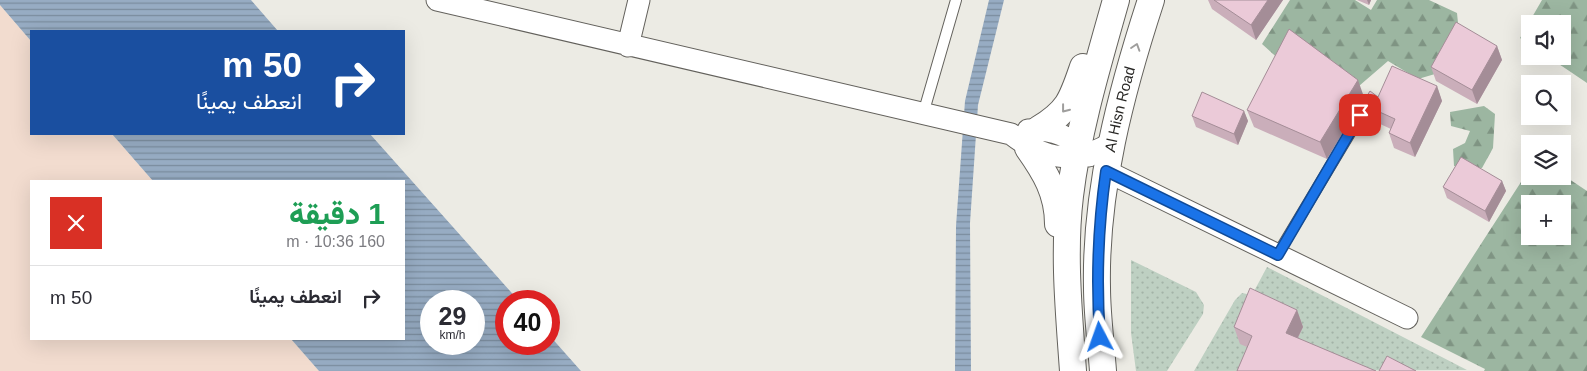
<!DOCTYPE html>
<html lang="ar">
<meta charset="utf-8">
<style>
body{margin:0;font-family:Arial,Vazirmatn,sans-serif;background:#f7f7f7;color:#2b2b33;direction:rtl;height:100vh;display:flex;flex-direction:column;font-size:19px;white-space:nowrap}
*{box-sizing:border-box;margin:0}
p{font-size:16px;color:#7c7c81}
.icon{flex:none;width:28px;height:28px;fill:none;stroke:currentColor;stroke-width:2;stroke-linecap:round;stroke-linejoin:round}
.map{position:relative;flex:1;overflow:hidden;direction:ltr}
.panel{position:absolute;left:30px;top:180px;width:375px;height:160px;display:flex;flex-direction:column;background:#fff;border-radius:0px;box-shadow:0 5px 20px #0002;direction:rtl}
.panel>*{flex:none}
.banner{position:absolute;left:30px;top:30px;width:375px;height:105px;border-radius:0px;box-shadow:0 5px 20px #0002;direction:rtl;background:#1a4fa0;color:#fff;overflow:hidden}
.fabs{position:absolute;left:1521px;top:15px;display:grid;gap:10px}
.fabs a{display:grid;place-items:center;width:50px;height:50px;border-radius:0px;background:#fff;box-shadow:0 5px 20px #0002;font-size:25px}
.speed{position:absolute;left:420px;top:290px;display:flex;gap:10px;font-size:25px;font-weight:700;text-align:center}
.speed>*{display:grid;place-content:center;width:65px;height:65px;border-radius:50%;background:#fff;box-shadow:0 5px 20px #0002;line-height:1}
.speed small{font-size:12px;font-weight:400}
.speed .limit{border:8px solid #d22;background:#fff;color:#111}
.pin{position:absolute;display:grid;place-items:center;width:42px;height:42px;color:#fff;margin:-21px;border-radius:10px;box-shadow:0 2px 8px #0006}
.me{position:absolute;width:55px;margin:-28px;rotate:356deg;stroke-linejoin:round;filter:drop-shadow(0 0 4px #0008)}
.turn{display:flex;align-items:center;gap:18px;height:105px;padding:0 20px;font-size:22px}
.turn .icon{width:65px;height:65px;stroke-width:2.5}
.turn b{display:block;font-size:35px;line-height:42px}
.round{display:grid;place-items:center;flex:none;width:52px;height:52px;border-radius:0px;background:#f7f7f7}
.summary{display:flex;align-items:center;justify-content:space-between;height:85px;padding:0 20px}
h1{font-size:30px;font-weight:800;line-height:38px;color:#1e9e55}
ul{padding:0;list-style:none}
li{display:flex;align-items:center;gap:15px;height:65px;padding:0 20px;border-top:1px solid #e1e1e2}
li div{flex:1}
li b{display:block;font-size:19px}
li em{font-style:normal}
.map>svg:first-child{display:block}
.industrial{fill:#f2dccf}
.grass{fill:url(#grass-dots)}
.forest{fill:url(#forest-firs);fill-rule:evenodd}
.water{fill:url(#water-rules);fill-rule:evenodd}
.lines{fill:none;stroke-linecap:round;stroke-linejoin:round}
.service-casing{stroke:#63615c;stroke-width:12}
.minor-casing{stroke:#63615c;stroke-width:23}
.tertiary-casing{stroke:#63615c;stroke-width:28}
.service{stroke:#fff;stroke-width:10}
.minor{stroke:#fff;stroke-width:21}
.tertiary{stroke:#fff;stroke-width:26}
.wall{fill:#caaeba}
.shaded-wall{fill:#a48d97}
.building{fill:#ebcad8;stroke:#a48d97}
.oneway{stroke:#9f9e9d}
.route-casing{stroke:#114b97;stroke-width:12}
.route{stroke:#1a73e8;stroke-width:9}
.labels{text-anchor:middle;stroke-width:4;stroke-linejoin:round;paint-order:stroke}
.street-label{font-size:15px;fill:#292826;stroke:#fff}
</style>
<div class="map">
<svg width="1587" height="371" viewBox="0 0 1587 371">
<defs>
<pattern id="grass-dots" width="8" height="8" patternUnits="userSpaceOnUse" patternTransform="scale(1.25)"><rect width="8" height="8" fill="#bed0c2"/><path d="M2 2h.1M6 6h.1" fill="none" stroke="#a3b3a7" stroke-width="1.8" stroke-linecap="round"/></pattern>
<pattern id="forest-firs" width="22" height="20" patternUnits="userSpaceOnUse" patternTransform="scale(1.25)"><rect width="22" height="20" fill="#9cb6a1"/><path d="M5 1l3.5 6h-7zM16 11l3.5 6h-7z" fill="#7f9483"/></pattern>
<pattern id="water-rules" width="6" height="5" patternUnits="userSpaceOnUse" patternTransform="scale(1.25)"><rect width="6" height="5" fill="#97acc3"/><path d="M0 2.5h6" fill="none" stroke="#7b8c9e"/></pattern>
</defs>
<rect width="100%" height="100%" fill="#ecebe4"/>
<!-- industrial -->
<path class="industrial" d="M0,5L31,41V134H112L153,181H31V339H291L319,371H0Z"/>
<!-- grass -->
<path class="grass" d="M1131,260L1196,292L1204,305L1203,314L1167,371H1136L1131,333Z
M1267,267L1467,370L1194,371L1235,300L1242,293L1252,295Z"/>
<!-- forest -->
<path class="forest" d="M1290,0H1355L1371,10L1377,0H1429L1457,13L1459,33L1435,74L1418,79L1388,61L1359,86L1281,61L1262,44Z
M1542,0H1587V83L1547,56H1562V24H1530V45L1520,38Z
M1484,106L1495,114L1493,148L1482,168L1454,166L1453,149L1465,143L1470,131L1451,126L1450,112Z
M1530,168V176L1563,175L1587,191V371H1484L1485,369L1421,337ZM1530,204H1562V236H1530Z"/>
<!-- water -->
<path class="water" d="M0,0H251L278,31H31V41L0,5Z
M989,0H1004L978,105L970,223L971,371H955L956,226L965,101Z
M112,134H370L519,301H506V344H549V335L581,371H319L291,339H404V181H153ZM431,301H474V344H431Z"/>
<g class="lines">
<defs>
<path id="service" d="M923,114L956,0
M1277,255L1370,100"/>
<path id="minor" d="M437,0L1011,134C1044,160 1077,166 1114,141
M628,46L639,0
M1028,130C1051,128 1074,137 1089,156
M1106,171L1407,318"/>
<g id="tertiary">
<path d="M1039,129C1069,111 1072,99 1083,67"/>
<path d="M1028,148C1045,172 1058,193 1058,224"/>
<path d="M1073,371C1069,313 1063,254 1070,196C1078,130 1098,64 1116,0"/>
<path id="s1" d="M1103,371C1101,343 1097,315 1097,287C1095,190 1121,92 1151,0"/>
</g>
</defs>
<!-- service casing -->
<use href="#service" class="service-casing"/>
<!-- minor casing -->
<use href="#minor" class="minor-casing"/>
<!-- tertiary casing -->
<use href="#tertiary" class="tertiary-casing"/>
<!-- service -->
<use href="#service" class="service"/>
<!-- minor -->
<use href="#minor" class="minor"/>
<!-- tertiary -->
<use href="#tertiary" class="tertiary"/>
</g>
<!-- wall -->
<path class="wall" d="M1208,0H1283L1256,40L1212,9Z
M1357,0H1371L1369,5Z
M1497,46L1502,60L1477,104L1436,81L1431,67Z
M1437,86L1442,101L1415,157L1394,148L1389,133L1391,129L1367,118L1362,104L1378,97Z
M1364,97L1327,159L1254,127L1247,110Z
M1244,111L1248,121L1238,145L1196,127L1192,116Z
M1502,181L1506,191L1489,222L1447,198L1443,187Z
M1297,310L1303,327L1298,338L1247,347L1240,344L1234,327Z"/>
<!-- shaded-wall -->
<path class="shaded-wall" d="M1268,0H1283L1256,40L1251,25Z
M1367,0H1371L1369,5Z
M1497,46L1502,60L1477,104L1472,90Z
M1358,80L1364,97L1327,159L1320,142Z
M1437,86L1442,101L1415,157L1410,143Z
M1244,111L1248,121L1238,145L1234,134Z
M1502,181L1506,191L1489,222L1485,211Z
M1297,310L1303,327L1292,349L1286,333Z"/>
<!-- building -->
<path class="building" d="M1214,0H1268L1251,25Z
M1456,22L1497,46L1472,90L1431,67Z
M1289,29L1358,80L1320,142L1247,110Z
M1392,66L1437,86L1410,143L1389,133L1395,119L1362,104L1370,91L1378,97Z
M1202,92L1244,111L1234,134L1192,116Z
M1461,157L1502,181L1485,211L1443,187Z
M1250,288L1297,310L1286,333L1376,371H1237L1252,336L1234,327Z
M1387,356L1416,371H1379Z"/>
<!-- one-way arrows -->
<defs><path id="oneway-chevron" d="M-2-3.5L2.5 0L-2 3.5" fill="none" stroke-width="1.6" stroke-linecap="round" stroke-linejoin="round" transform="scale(1.25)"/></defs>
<g class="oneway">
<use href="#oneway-chevron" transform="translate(1136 47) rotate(-72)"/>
<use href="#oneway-chevron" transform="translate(1065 109) rotate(128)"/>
</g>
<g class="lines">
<defs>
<path id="route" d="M1100,337C1096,281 1098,226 1106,171L1278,255L1360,115"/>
</defs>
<!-- route casing -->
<use href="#route" class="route-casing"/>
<!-- route -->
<use href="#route" class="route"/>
</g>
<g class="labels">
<!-- street labels -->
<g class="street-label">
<text dy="5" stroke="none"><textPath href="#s1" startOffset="264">Al Hisn Road</textPath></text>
</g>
</g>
</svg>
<div class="fabs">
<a><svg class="icon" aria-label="sound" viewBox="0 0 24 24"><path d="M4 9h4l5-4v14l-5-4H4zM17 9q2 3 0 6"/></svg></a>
<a><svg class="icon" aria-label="search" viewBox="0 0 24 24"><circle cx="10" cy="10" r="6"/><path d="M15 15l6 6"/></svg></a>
<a><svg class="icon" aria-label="layers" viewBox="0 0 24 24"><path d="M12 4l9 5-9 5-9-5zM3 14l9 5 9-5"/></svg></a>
<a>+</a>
</div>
<div class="speed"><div>29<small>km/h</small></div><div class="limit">40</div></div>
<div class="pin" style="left:1360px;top:115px;background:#d93025"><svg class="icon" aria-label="arrive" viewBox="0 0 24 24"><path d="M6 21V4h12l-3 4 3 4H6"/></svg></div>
<svg class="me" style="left:1100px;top:337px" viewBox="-20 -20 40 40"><path d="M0-17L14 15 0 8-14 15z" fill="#1a73e8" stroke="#fff" stroke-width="4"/></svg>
<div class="banner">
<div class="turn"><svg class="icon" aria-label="right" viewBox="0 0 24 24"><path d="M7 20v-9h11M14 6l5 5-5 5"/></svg><div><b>50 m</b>انعطف يمينًا</div></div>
</div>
<section class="panel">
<div class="summary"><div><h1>1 دقيقة</h1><p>160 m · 10:36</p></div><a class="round" style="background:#d93025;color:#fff"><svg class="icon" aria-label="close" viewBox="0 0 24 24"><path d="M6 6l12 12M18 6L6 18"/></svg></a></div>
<ul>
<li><svg class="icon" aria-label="right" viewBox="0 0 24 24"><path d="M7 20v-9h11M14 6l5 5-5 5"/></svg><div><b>انعطف يمينًا</b></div><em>50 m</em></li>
</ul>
</section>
</div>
